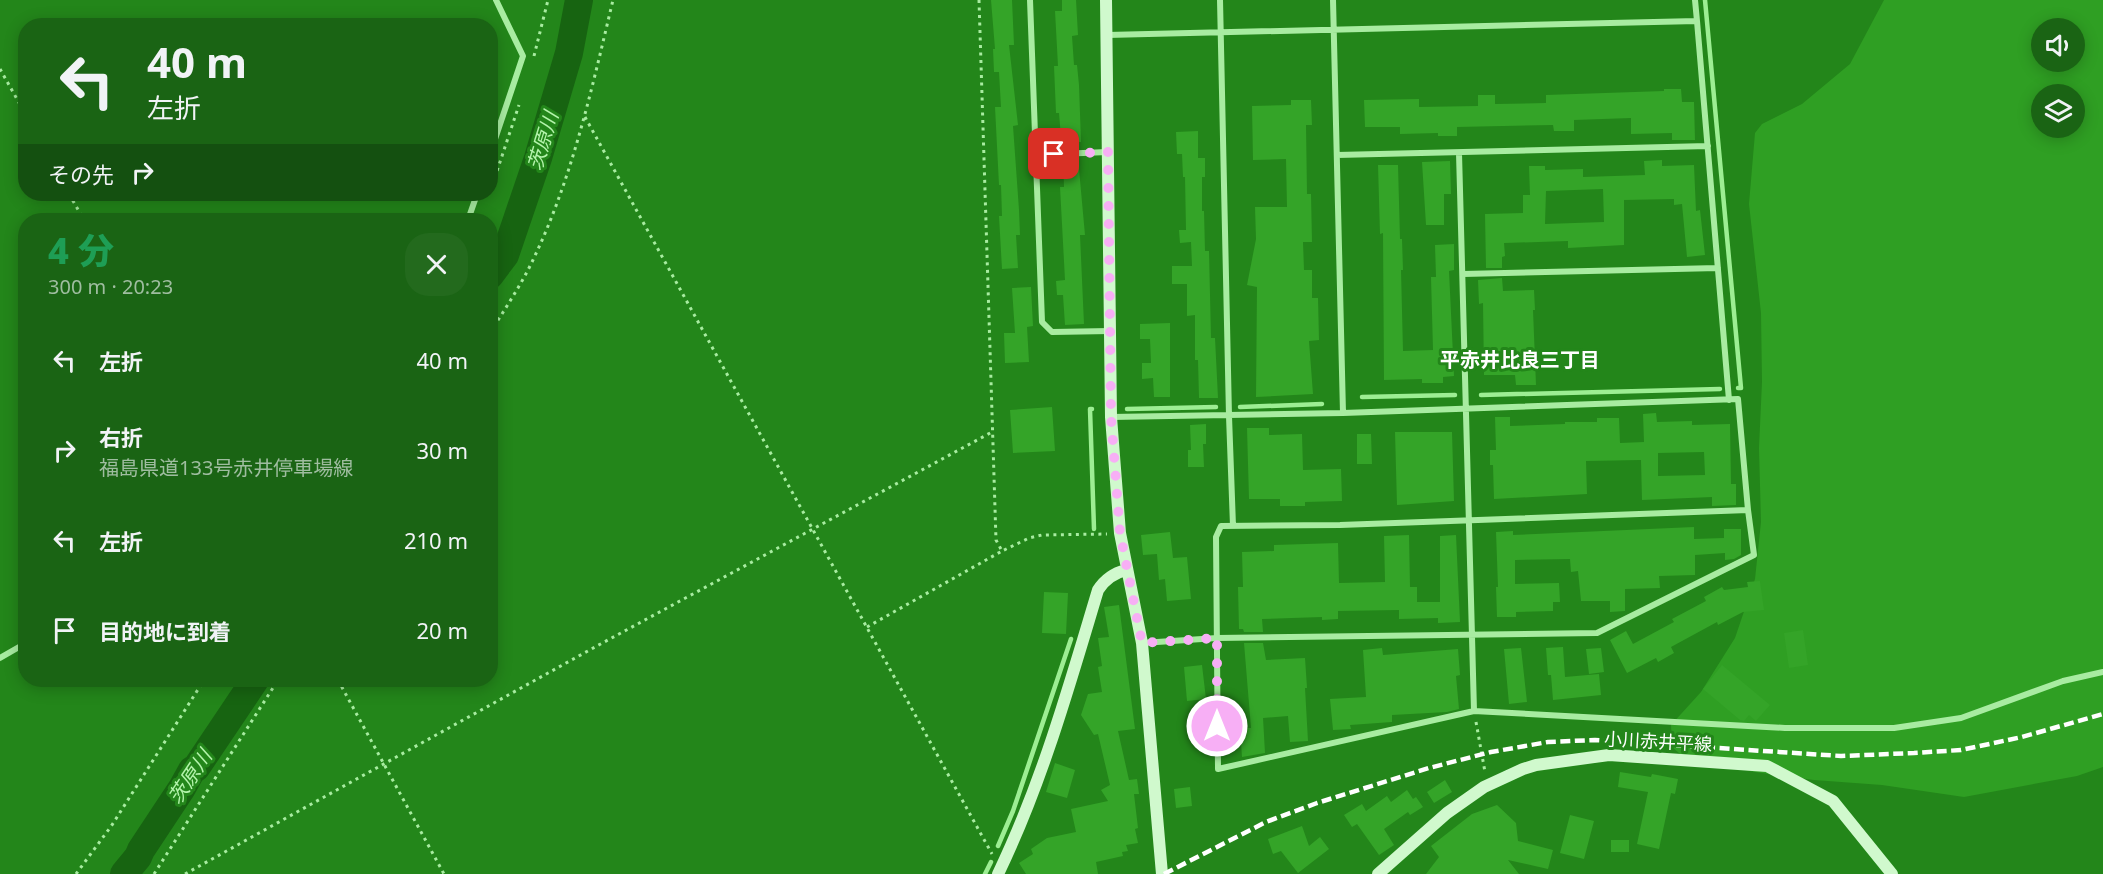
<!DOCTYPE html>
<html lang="ja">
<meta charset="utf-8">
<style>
body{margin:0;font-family:"Noto Sans","Noto Sans JP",sans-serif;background:#236a1d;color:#f1f3f6;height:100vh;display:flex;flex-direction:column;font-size:22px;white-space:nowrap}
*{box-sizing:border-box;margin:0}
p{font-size:20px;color:#9fbda0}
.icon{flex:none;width:33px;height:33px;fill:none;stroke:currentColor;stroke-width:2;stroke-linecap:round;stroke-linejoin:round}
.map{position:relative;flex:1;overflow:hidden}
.sheet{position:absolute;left:18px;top:213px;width:480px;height:474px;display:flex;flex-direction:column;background:#1a6414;border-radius:24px;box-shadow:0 3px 15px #0003}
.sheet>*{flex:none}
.top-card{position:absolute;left:18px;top:18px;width:480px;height:183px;border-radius:24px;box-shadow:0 3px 15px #0003;background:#1a6414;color:#f1f3f6;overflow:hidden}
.buttons{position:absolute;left:2031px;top:18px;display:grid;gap:12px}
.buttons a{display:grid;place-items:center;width:54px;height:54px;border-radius:50%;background:#1a6414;box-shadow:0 3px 15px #0003;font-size:30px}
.pin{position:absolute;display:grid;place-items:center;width:51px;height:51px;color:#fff;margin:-26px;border-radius:12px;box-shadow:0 3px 9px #0006}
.me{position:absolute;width:66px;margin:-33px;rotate:0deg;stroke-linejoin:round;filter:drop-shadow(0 0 4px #0008)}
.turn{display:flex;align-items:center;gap:21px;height:126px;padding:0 30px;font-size:27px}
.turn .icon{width:78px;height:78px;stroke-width:2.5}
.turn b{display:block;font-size:42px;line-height:51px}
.then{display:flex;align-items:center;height:57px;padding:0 30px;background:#0003;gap:12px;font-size:22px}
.round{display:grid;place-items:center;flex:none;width:63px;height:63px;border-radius:24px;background:#236a1d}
.head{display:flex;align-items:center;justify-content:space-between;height:102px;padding:0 30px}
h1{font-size:36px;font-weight:800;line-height:45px;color:#1e9e55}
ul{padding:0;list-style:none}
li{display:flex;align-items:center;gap:18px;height:90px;padding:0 30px}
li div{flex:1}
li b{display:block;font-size:22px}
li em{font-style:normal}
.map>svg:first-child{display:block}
.green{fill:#2f9f23;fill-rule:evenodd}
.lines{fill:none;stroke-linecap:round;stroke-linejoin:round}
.stream{stroke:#9dee93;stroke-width:4.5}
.river{stroke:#176411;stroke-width:28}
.building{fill:#34a428;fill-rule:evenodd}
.path{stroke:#a8eca1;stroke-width:3;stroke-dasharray:3 4.5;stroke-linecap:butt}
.street{stroke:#a8eca1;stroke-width:6}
.secondary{stroke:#d0f9cd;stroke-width:12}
.rail{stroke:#fff;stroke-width:4.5;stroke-dasharray:10 4.5;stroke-linecap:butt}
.route{stroke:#f7aff5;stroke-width:10;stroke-dasharray:0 18}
.labels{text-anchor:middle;stroke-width:6;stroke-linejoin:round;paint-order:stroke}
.street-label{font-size:18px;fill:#fff;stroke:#23861a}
.water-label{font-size:20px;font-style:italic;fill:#b4f4ac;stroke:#23861a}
.neighbourhood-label{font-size:20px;font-weight:bold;fill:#fff;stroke:#23861a}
</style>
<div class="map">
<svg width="2103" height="874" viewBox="0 0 2103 874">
<rect width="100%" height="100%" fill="#23861a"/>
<!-- green -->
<path class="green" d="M1884,0H2103V767L2077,776L1964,797L1882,785L1814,780L1755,772L1686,759L1672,747L1671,725L1701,692L1735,638L1755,579L1761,522L1759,448L1762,382L1761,313L1749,204L1755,133L1762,124L1802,104L1850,64ZM2042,28H2074V62H2042ZM2042,94H2074V128H2042Z"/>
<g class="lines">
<!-- stream -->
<path class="stream" d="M1705,0L1741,388H1738
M1481,395L1720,389
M1362,397L1455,395
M1240,407L1322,404
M1092,409H1090L1094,529
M1127,409L1216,407
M998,846L1013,811L1071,639
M985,874L991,862"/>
<!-- river -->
<path class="river" d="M490,275L505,255L538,158L569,53L579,0
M124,874L138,857L141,850L182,788L192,770L196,768L255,680"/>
</g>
<!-- building -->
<path class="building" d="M991,0H1012L1014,45H1009L1018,125L1013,126L1019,210L1020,235H1016L1018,268L1002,269L999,216H1002L1001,185H999L995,107H1001L999,72H994L993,49H995Z
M1062,0H1076L1078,35L1072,36L1074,65H1077L1079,85L1081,142H1077L1078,148L1062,149L1059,113H1056L1054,66H1058L1055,11H1062Z
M1664,89H1681L1682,102H1694L1695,140H1672V133L1631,134V118L1574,120V131H1554L1553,125L1457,127V136H1438V133L1400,134V127H1365L1364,100L1419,99V107L1478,106V95H1495V104L1546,103V95L1664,91Z
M1291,100H1311L1312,125H1306L1307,194H1311L1312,242H1303L1304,270H1312V298H1318L1319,340L1309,341L1313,394L1256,397L1257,287L1247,285L1256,239L1255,207H1287L1286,159L1253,160L1252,106L1291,105Z
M1198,131V158H1205V177H1202V211H1204L1205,251H1209L1211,338H1215L1218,398H1199L1198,360H1195V315L1187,316V284H1172V266H1192L1191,242L1180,243L1179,230H1186L1185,177H1183L1182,154H1177L1176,132Z
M1078,158L1085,235H1080L1084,324L1065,325L1063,295H1057L1056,281L1065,280L1060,187H1064L1063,159Z
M1662,160V166L1694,165L1696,211L1700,210L1705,255L1687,257L1682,204L1674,205V199L1624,200V245L1568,248V241L1504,243L1505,256L1502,257V268H1486L1485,214L1523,213V195H1530L1529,166H1545V170L1583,169V177L1645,175L1644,161ZM1603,189L1604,222L1545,224L1546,191Z
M1450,161L1451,194H1444V225H1426L1422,162Z
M1378,165H1398L1400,239H1402L1403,270H1401L1403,351L1433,350L1431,277H1436L1435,245L1454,244V270L1449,271L1454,376L1443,377V383H1422V379L1384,380L1383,233L1380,234Z
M1502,278L1503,291L1534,290L1535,310H1533L1536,385H1516L1515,375H1484L1483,303L1479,304L1478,280Z
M1031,287L1033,326L1027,327L1029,362L1005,363L1004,333H1015L1012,288Z
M1170,323V397H1154L1153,378L1142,379V363H1151L1150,339H1140V324Z
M1052,407L1055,451L1013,453L1010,410Z
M1656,413L1657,422L1692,421V425L1730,424L1731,484H1736V505L1712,506V497L1642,500L1641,460L1586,461L1587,494L1494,499L1493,465H1490V450H1496L1495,417H1510V426L1565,424V422H1597V418H1619L1620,443L1644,442L1643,414ZM1704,452L1705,475L1658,476V453Z
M1206,424V444H1203L1204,467H1188V450H1191L1190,425Z
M1247,428H1269V435L1302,434L1303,470L1341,469L1342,501L1305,502V506H1280V499H1249Z
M1395,432H1452L1454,501L1397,505Z
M1357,434H1371L1372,464H1357Z
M1694,527V539L1724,538V529H1741V555L1734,559L1725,560V553L1695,555V575L1659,576L1660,588L1625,589V611L1610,612V601H1581L1578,571L1571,572L1570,559L1515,560V584L1559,583L1560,602H1553V611L1516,612V617H1497L1496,587H1498L1496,532L1513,531V535Z
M1170,532L1173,558L1187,557L1191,599L1167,601L1165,579L1159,580L1157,554L1143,555L1141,535Z
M1409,535L1410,587H1417V602H1440V536L1456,535L1460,622L1438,623V618L1399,619V610L1338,611V619L1322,620V617L1262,619L1263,632H1244L1243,629H1239L1238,587H1243L1242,552L1274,551V545L1338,543L1339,583L1385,582L1384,536Z
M1760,581L1764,610L1743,612L1718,625L1717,622L1671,647L1674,653L1658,662L1656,658L1627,673L1610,640L1626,631L1633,644L1674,622L1672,619L1706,601L1704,597L1722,587L1724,590L1748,587L1747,582Z
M1044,592L1068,593L1066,634L1042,633Z
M1119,605L1135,729L1118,731L1129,780L1137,779L1139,794H1134L1138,828L1135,829L1138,843L1126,845L1128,851L1122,852L1123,856L1096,862L1098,874H1026L1019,863L1033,854L1031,849L1047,838L1076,832L1071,809L1108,801L1101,790L1110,785L1098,734L1094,735L1081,715L1088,694L1102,692L1098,667L1102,666L1098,638L1109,637L1104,607Z
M1803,630L1808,665L1789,668L1784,633Z
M1244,643H1263L1266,660L1305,658L1307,688H1305L1308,741L1290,742L1288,716L1263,718L1265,753L1242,757L1240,728H1251Z
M1563,647L1565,677L1599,674L1601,695L1553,700L1551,675H1548L1546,648Z
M1382,648L1383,655L1458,649L1460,675L1456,676L1459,709L1447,712L1392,715V722L1350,725L1351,729L1333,730L1330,699L1366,697L1363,650Z
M1521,648L1527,702L1509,704L1504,649Z
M1601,648L1604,672L1589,674L1586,649Z
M1202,665L1206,699L1187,701L1184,667Z
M1722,665L1770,705L1756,721L1749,715L1744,721L1740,720L1703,689Z
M1055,763L1075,770L1067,798L1046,792Z
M1620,772L1651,777L1652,774L1678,779L1675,794L1671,793L1659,849L1637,844L1648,792L1618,787Z
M1445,780L1452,792L1434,803L1427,792Z
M1190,787L1192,806L1176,808L1174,789Z
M1407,790L1413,799L1416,797L1423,807L1410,815L1408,812L1384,829L1394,845L1379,855L1357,824L1352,827L1344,815L1362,804L1366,811L1387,796L1391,802Z
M1497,805L1516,823L1518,841L1553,850L1548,869L1508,860L1519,874H1426L1439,857L1431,846L1472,814Z
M1570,815L1594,821L1584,859L1560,853Z
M1302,826L1309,846L1320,837L1329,849L1298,873L1281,851L1273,854L1268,839Z
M1611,840H1629V852H1611Z"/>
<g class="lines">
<!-- path -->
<path class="path" d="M979,0L996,540L1002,551L1029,538L1042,535L1107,534
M534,56L548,0
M0,69L26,115
M585,117L992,854
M490,192L519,105
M69,194L84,220
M490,333C503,312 517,291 528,270C571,185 591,92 613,0
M867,627L1002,551
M338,680L444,874
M1476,722L1485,772
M76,874L112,825L204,680
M154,874L278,680
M185,874L595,647L992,432"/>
<!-- street -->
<path class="street" d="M1030,0L1042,322L1052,332L1110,331
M1220,0L1229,416L1233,526
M1333,0L1343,413
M1695,0L1697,21
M1107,35L1697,21L1729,400
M1459,153L1474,711
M490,154L523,56L496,0
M1036,155L1107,152
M1337,155L1708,146
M468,220L477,194
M1463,274L1718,268
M1111,417L1343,413L1738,399L1748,510
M1142,643L1217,638L1597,633L1754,555L1748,510L1340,525L1221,526L1216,537L1218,769L1474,711L1785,728H1894L1961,718L2063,681L2103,672
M0,658L26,643"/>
<!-- secondary -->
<path class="secondary" d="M1106,0L1111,417L1120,533L1142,643L1162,874
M998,874C1042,783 1069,686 1098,590C1105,579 1114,573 1126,570
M1378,874L1447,813L1484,787L1523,769L1536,765L1609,755L1767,766L1833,801L1892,874"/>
<!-- rail -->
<path class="rail" d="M1164,874L1266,822L1317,803L1429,768L1491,752L1548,742L1595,740L1841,756L1914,753L1961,750L2022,737L2103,714"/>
</g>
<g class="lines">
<!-- route -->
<path class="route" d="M1054,154L1108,152L1111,417L1120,533L1142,643L1217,638V726"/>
</g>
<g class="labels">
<!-- street labels -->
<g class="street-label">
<text transform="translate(1658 742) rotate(3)" y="6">小川赤井平線</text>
</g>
<!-- water labels -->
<g class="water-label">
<text transform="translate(543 141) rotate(-73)" y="7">茨原川</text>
<text transform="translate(190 777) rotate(-56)" y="7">茨原川</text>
</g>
<!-- neighbourhood labels -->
<g class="neighbourhood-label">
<text x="1520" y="367">平赤井比良三丁目</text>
</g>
</g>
</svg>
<div class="buttons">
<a><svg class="icon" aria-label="sound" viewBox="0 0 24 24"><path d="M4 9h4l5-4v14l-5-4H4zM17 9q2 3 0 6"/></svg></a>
<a><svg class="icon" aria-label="layers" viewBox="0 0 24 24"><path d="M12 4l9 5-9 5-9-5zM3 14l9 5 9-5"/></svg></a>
</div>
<div class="pin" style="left:1054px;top:154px;background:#d93025"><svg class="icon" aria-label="arrive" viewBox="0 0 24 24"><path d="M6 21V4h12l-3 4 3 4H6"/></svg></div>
<svg class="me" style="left:1217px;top:726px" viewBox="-20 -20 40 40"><circle r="17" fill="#f7aff5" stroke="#fff" stroke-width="3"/><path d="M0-11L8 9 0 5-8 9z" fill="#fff"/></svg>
<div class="top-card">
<div class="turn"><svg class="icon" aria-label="left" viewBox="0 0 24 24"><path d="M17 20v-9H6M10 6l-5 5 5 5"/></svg><div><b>40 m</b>左折</div></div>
<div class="then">その先<svg class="icon" aria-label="right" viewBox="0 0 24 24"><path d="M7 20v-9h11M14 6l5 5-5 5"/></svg></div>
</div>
<section class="sheet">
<div class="head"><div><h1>4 分</h1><p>300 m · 20:23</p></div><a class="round"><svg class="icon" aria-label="close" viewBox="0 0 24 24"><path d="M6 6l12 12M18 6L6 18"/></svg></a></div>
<ul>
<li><svg class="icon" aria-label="left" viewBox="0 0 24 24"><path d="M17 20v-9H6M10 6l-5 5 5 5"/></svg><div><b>左折</b></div><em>40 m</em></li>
<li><svg class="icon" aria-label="right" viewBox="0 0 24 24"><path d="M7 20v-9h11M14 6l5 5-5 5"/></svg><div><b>右折</b><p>福島県道133号赤井停車場線</p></div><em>30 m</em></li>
<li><svg class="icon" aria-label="left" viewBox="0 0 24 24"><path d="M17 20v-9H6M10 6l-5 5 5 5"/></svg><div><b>左折</b></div><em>210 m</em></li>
<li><svg class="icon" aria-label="arrive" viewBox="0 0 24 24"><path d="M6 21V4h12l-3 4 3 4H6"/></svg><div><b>目的地に到着</b></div><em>20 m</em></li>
</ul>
</section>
</div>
